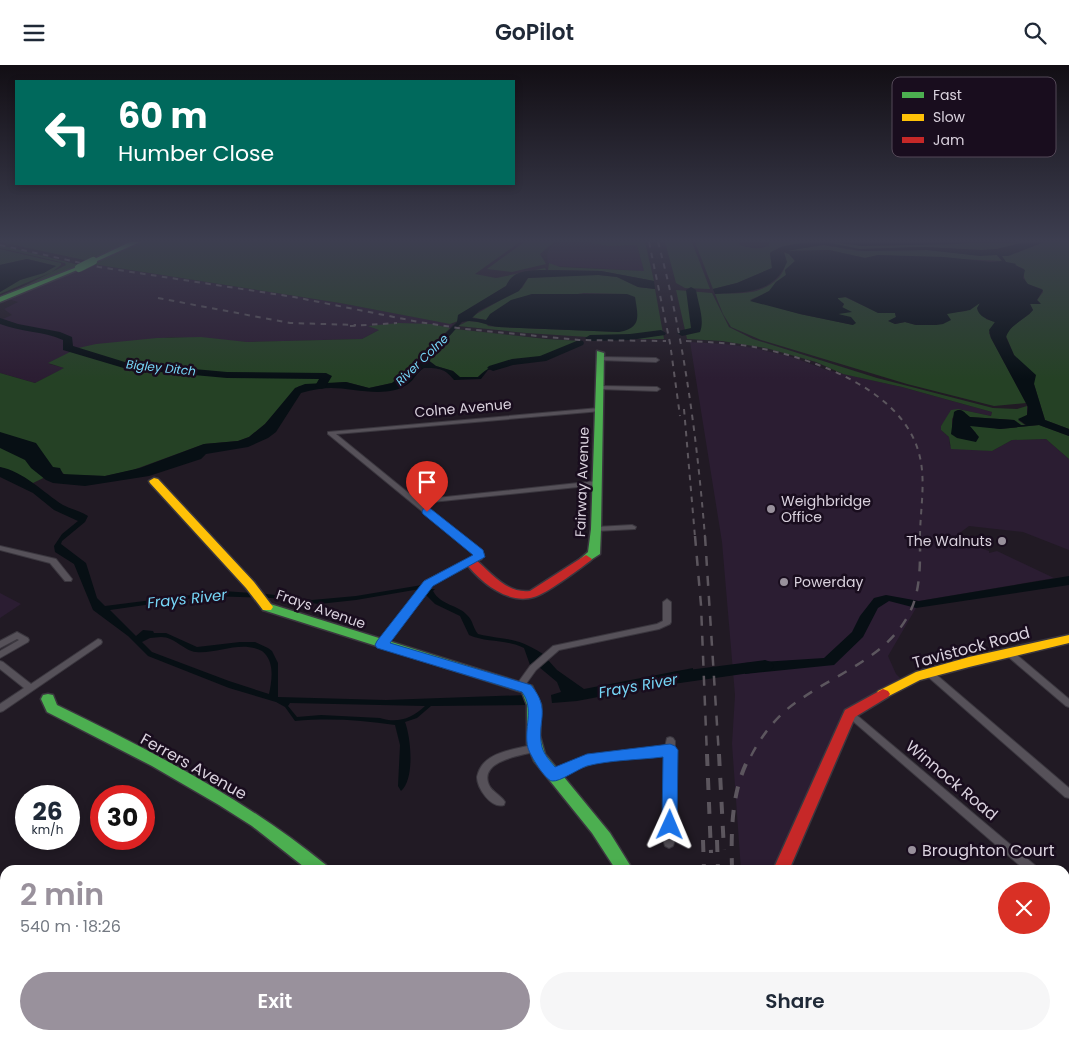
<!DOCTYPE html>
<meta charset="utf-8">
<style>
body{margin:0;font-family:Poppins,sans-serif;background:#f6f6f7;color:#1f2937;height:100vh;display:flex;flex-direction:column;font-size:19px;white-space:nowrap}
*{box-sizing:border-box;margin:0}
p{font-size:16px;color:#747a83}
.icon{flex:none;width:28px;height:28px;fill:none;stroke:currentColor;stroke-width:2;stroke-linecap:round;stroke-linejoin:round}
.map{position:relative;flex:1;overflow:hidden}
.sheet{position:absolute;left:0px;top:800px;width:1070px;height:175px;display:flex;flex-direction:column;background:#fff;border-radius:15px 15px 0 0;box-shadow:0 2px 8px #0003}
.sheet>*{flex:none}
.top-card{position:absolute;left:15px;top:15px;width:500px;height:105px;border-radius:0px;box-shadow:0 2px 8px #0003;background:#00695c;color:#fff;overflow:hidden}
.speed{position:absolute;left:15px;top:720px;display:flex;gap:10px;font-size:25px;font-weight:700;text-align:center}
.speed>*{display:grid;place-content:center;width:65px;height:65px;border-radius:50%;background:#fff;box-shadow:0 2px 8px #0003;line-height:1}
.speed small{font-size:12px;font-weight:400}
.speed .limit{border:8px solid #d22;background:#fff;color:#111}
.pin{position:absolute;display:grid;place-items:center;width:42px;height:42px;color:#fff;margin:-51px -21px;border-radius:50% 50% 50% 0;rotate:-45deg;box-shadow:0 0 5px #0007}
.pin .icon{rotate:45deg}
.me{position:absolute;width:55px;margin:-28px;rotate:1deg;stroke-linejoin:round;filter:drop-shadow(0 0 4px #0008)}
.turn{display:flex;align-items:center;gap:18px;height:105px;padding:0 20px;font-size:22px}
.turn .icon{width:65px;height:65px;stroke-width:2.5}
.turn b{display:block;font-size:35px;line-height:42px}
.round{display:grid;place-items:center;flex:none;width:52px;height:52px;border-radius:26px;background:#f6f6f7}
.headline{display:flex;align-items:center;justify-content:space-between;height:85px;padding:0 20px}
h1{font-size:30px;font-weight:600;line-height:38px;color:#99919c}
.button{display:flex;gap:10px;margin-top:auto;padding:10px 20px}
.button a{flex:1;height:58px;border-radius:30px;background:#99919c;color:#fff;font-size:20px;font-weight:600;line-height:58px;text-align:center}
.button a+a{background:#f6f6f7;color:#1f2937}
header{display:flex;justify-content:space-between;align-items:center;height:65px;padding:0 20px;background:#fff;font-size:22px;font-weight:600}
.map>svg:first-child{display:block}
.built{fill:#2b1d32}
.green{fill:#254125}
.water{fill:#070f14;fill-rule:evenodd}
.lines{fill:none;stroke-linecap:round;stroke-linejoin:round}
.river{fill:#070f14;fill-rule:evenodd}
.street-casing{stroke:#3b373f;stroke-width:2}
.fast-casing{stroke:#3b373f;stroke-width:3}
.slow-casing{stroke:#3b373f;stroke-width:3}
.jam-casing{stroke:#3b373f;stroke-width:3}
.street{fill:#565159;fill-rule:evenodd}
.fast{fill:#4caf50;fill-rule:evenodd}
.slow{fill:#ffc107;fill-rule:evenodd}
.jam{fill:#c62828;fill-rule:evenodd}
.rail-far2{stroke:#5c565e;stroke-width:2;stroke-dasharray:5.5 5.5;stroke-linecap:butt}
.rail-far1{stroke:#5c565e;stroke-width:2.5;stroke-dasharray:10 10;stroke-linecap:butt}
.rail{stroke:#5c565e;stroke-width:4;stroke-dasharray:12 12;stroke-linecap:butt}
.fast-bridge-casing{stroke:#3b373f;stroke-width:9;stroke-linecap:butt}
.fast-bridge{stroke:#4caf50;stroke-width:8}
.route{fill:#1a73e8;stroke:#114b97}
.poi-dot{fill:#99919c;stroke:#190d1e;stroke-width:2}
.labels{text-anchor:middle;stroke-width:5;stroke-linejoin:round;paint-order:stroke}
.far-water-label{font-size:12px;font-style:italic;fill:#76d6f7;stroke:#190d1e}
.street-label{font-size:14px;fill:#d9d1dd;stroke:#190d1e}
.poi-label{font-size:14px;fill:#d9d1dd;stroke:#190d1e;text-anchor:start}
.water-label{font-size:15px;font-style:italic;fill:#76d6f7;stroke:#190d1e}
.near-street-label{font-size:16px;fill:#d9d1dd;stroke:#190d1e}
.near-poi-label{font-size:16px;fill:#d9d1dd;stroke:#190d1e;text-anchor:start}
.key{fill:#190d1e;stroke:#534857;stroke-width:1}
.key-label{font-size:14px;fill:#d9d1dd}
</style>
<header><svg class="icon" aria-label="menu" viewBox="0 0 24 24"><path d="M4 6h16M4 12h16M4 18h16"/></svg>GoPilot<svg class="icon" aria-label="search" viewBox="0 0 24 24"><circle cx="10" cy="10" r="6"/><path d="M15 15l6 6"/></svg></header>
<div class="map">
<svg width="1069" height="975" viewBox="0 0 1069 975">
<rect width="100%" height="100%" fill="#211a24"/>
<!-- built -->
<path class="built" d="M558,177H589L607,181L637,180L644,206L556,201L548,198L547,189L549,184Z
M92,199L340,238L453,259L450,263L432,259L379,265L362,274L247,277L172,272L78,283L49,299L65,303L35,318L0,308V255L12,250L4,244L18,237L8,234Z
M690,277L725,279L754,283L792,292L827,305L902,322L992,347L991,351L958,344L950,349L941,361V365L949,372L950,381L992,386L1012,375L1046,374L1069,394V485L1023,467L969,461L953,473L989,486V488L997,486L1054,513L919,536L916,543L888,591L896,609L900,613L849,648L777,805H741L732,679L735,630L722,477Z
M0,528L21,539L0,553Z
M311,970H445L433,975H304V973Z
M689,970H752V975H688Z
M815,970H908L910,975H821Z"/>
<!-- green -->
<path class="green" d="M0,177H134L89,196Z
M141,177H520L475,209L496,213L545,203L546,205C529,206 514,205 506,221L459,250L458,256L450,259L340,238L92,199Z
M524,177H554L540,189L546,199L512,207L487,204Z
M589,177H645L654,216L601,206L548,205L549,198L560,202L644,206L637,180L607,181Z
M665,177H692L710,224L685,223L676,218Z
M695,177H739V180C750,183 758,185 769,181V177H823L783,181L770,188L772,203L737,218L713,224Z
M826,177L865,181L1025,177L997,184L981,185L924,182L859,184Z
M1044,177H1069V364L1045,355L1034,319L1014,290L1006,271C1010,259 1025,255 1033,245L1030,239L1040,238L1037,235L1043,227L1042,224L1027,219L1024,212V204L1015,200L1016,199L1006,197L1001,191H1008Z
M0,180L79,200L16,227L10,228L66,200L65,198L0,183Z
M823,180L858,186L927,185L966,189L997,190L1002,196L878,190L865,193L829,185L785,186Z
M0,184L61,198V200L52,207L0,229V227L20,215L56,201L27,194L0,200Z
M783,187L789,189L795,196L785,205L786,210L776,217L770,226L750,235L800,249L853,260L852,254L838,249L840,248L844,239L838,234V233L845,232L879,248H895L896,252L889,256L895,259L905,257L916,260L943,259L947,248L966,246L977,239H981L986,254L995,257L989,268L991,273L1026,338L994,341L907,319L761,275L731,262L723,249L715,229C727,228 740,229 751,227C770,224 793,207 783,187Z
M588,209L617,212L638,222L655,224L664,274H590L603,273L526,268L458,261L468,256L486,258L488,261L499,262L619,267L627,229L584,228L571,230L583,243C575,247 557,248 550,243L572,241L570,230L532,229L486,255L471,252L522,223L528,213Z
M676,225L712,228L729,262L753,274L877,313L993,343L1017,344L1027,341V350L1018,355L1025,360H1021L1014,355L970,352C964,350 965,344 957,345L952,354V362L976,368L969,361L978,360L1000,364L1039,360L1069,371V394L1046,374L1012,375L992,386L951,384L949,372L941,365V361L951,345L958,344L991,351L992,347L902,322L843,309L816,297L766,283L722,276L687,274Z
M398,258L432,259L450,263L412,302L392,318L369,323L346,317L299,321L265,359L249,372L238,376L204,379L133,405L105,411L65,410L60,405L33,418L0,402V308L35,318L64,303L48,298L78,283L96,279L157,273L201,272L247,277L362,274L379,265L368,261Z
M455,264L546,274L582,276C569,282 555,289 541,293C516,298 498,293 478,312H459L453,306L436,301L428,295Z"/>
<!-- water -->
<path class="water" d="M826,177L859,184L924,182L981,185L997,184L1025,177H1044L1008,191H1002L1006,197L1016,199L1015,200L1025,205L1023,213L1028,219L1043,225L1037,235L1041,239H1030L1033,245C1025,255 1010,259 1006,272L1014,290L1036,310L1034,319L1045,355L1069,364V371L1039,360L1000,364L970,361L979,372L976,377L957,373L951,369L954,347C962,342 964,348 970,352L1014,355L1021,360H1026L1018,354L1027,350L1028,342L991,273L989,265L995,257C988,255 978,251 977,243L980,238L970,245L947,249L951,255L943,259L936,260H916L905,257L895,259L888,256L896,252L895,248H878L846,232L838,233V234L844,239L842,242L852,247L838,249L851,252L856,258L853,260L800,249L750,236L769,226L776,217L786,210L785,205L795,196L789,189L784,187L787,197C773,229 746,227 715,229L713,224L737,218L772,203L770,188C785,177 808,178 826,177ZM823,180L864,186L927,185L980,191L997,190L1002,196L991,197L944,192L878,190L865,193L829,185L786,186Z
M839,177H967L957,179L860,181Z
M27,194L56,201L44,208L20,215L0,227V200Z
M540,205L601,206L654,216L655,224L638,222L617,212L599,210L528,213L519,226L479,246L472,253L486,255L490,249L511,235L532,229H627L635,232C638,251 642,263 619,267L499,262C486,261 476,253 462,257L428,295L436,301L453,306L460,312H478C488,302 497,299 511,296L512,299L488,305L481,314L454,315C445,304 440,303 424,303C417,307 414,315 408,319C387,334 354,323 331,323C321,323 311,325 301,328L276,367L268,373L248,382L206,389L201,394L149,411L85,421L53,418L46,415L31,403L25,395L0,383V367L36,378L53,402L60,403L63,409L105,411L140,403L204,379L238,376L249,372L265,359L295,323L305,319L346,317L369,323L392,318L412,302L457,257L458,250L506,221C513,206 524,206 540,205Z
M0,402C23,406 44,428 63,440C71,444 80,446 88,451L85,457L62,476L61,479L86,498L97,533L105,541L223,526L267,529L312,535L356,531L422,520L429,524H435L433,526C441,541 458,539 468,551C473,556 473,563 478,569C508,576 515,571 543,589L530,600L524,583C507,574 487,578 469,570L460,551L435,539L420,524L356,535L319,539L271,533L208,531L110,545L136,571L143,565L153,566L154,568H166L197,582L240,577H255L268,583L272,586L278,598V632L386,635L527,630L528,640L431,641L417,653L405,657C411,673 415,714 401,726L398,721L400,680L395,660C361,655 329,653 295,656L285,642L276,637L229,623L148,591L128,571L93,545L74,499L55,487L54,481L62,469L78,456L54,445L33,428L0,412ZM161,572C175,572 184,586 196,587C219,589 240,575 262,586C275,596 272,615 269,629L229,616L152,587L142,577L150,573ZM290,638L425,641C412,653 398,659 380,653L321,650L297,652L288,641Z
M1069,511V520L916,543L889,536L878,543L863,572L834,600L745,609V598L824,593L852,567L860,551L874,533L886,530L919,536Z
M548,595L557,605L584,624L693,603V614L577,636L552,638L551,630L561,627L557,617L539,602Z"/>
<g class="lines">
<!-- river -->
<path class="river" d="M691,222L696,225C698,238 705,255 700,267L682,271L677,268L678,266L691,263L686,225Z
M0,253L18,259L60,267L72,272L73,281L128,298L227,307L326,308L332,311L325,323L321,324L315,321L319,314L227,313L127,304L63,285V275C43,266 20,267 0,259Z
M661,265L666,268L665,270L630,275L590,276L585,273L590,270L630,269Z
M579,275L583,276L584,278L583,280L546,296L513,300L493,306L487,303L489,301L512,294L540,291Z
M765,595L771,597L774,601L771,605L673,619L667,617L664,613L667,609L673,607Z"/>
<defs>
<path id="street" d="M600,292L656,293L659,295L656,297L598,295V293Z
M600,321L657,322L660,324L657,326L598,324L597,323Z
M599,343L602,345L601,346L336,369L417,435L597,416L600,418L597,420L422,438L484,489L482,494L431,520L384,581H378L377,579L378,577L425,516L476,490L412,438L328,369V367Z
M632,460L636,462L635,464L596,466L592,464L596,462Z
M0,481L56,494L72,514L71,516H65L50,498L0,485Z
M667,534L671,537V557L670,559L659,564L559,585L536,605L523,623L520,624L517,623L516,621L517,619L530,601L553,581L657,559L663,556V537Z
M17,567L28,573L29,575L28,577L0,593V586L19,575L17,574L0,583V576Z
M98,574L101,575L102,577L101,579L3,646L0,647V639L24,623L0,604V596L3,597L31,619Z
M1008,584L1011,585L1069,634V642L1066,641L1005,589L1004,587L1005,585Z
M929,605L932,606L1069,723V733L1065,732L926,610L925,608L926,606Z
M850,646L853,647L1037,802L1038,805H1025L847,651L845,649L847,647Z
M670,672L673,673L675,676L674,778L673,781L669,783L665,781L664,778L665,689C638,691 609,692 583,702C573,705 564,711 554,715L551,714L549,711C553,705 562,702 569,699C600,687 632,683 665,682L667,673Z
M535,679L538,680L540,683L538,686C524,690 478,695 489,720C492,727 501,730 505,737L504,740C491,744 477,723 477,712C478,707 481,701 484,698C496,685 519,684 535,679Z
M1065,828L1069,830V841L1065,840Z
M5,835V849L0,852V838Z
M1069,899V913L1065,915V901Z
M77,970H95L92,975H74Z
M421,970H434L436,975H423Z
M983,970H1001L998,975H981Z"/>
<path id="fast" d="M130,177H140L95,197L90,196Z
M77,202L82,203L0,237V232Z
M597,286L604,288L601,464L600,489L586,498L580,494L588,487L591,464Z
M267,538L532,621L541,640L540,671L545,689L610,768L633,805H616L592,768L534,696L527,679V640L522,627L263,545L261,542Z
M48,629L53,630L57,640C153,687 242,732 326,800L328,805H308L252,761L219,740L152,701L47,647L41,634L43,630Z
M0,822H5V838L0,836Z
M462,970H489L487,975H460Z
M803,970H825L827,975H805Z"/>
<path id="slow" d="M154,413L158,414L254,517L273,542L271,545H263L246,523L150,418L149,416Z
M1069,570V578L969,602L920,615L883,634L878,632L876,629L878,626L916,607L969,592Z"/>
<path id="jam" d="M586,490L592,494L590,496C578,505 546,529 534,532C508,540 480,517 465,497L471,493L475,494C491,508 507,529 530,526Z
M883,624L888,626L890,629L888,632L855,652L789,805H773L845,645Z
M137,970H156L158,975H139Z"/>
</defs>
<!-- street casing -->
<use href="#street" class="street-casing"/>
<!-- fast casing -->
<use href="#fast" class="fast-casing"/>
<!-- slow casing -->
<use href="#slow" class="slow-casing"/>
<!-- jam casing -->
<use href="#jam" class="jam-casing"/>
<!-- street -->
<use href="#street" class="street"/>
<!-- fast -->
<use href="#fast" class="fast"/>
<!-- slow -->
<use href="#slow" class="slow"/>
<!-- jam -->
<use href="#jam" class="jam"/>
<!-- rail-far2 -->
<path class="rail-far2" d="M649,177L670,278L680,351
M658,177C684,273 697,373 705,472
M0,180L99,202L294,232L419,257L465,264L579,275L666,276
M158,233L290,258L356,260
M350,261L397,258
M686,276C709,277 732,278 754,282C812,293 899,323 918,385C927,413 920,444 920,472
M684,344L695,472"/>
<!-- rail-far1 -->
<path class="rail-far1" d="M695,471L701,540L707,691
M705,471L719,691
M751,691C763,668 779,648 801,634C841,606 894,589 913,540C921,518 920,494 920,471"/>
<!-- rail -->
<path class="rail" d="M707,689L711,788
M719,689L724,785
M703,775L704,805
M717,775L718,805
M732,805C731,766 731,724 751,689
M704,970V975
M713,970V975
M732,970V975
M741,970V975"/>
<defs>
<path id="fast-bridge" d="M79,203L93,196"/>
</defs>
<!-- fast-bridge casing -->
<use href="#fast-bridge" class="fast-bridge-casing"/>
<!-- fast-bridge -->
<use href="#fast-bridge" class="fast-bridge"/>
</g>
<!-- sky -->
<linearGradient id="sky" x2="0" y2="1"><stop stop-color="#120e14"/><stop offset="0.56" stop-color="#3d3e50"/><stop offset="1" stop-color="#3d3e50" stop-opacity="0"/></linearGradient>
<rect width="1069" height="314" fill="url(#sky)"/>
<!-- route -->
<path class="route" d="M427,443L431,444L483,485L485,492L433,521L390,578L531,620C552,646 536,656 542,682C544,690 551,697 555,702L587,689L670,679L675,681L678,685L677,760L675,764L670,766L664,764L662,760L663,692C639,695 610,695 587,701C578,704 560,717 552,716C545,715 530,690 528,683C523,664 535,644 522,627L377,583L375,580L377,576L424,516L473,490L423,449L422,447L423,444Z"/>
<!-- markers -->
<g class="poi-dot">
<circle cx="771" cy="444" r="5"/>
<circle cx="1002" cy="476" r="5"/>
<circle cx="784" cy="517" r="5"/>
<circle cx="912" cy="785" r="5"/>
</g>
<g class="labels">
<!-- far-water labels -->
<g class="far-water-label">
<text transform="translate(422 295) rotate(-44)" y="4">River Colne</text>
<text transform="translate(161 303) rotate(6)" y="4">Bigley Ditch</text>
</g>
<!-- street labels -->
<g class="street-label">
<text transform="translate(463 343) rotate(-5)" y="5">Colne Avenue</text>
<text transform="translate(582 417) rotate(-88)" y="5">Fairway Avenue</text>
<text transform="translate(321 544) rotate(19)" y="5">Frays Avenue</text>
</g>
<!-- poi labels -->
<g class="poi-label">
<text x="781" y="441">Weighbridge<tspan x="781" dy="16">Office</tspan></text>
<text x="992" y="481" text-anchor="end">The Walnuts</text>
<text x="794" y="522">Powerday</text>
</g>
<!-- water labels -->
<g class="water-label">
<text transform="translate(187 534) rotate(-6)" y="5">Frays River</text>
<text transform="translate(638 621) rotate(-10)" y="5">Frays River</text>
</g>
<!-- near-street labels -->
<g class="near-street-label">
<text transform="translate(971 582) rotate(-15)" y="6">Tavistock Road</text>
<text transform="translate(194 701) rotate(29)" y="6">Ferrers Avenue</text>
<text transform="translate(952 715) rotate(40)" y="6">Winnock Road</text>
</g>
<!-- near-poi labels -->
<g class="near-poi-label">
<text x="922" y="791">Broughton Court</text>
</g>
</g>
<!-- legend -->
<rect x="892" y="12" width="164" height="80" rx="8" class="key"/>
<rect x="902" y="27" width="22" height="6" fill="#4caf50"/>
<rect x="902" y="49" width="22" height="7" fill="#ffc107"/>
<rect x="902" y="72" width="22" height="6" fill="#c62828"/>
<g class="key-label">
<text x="933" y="35">Fast</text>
<text x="933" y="57">Slow</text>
<text x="933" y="80">Jam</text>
</g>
</svg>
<div class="speed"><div>26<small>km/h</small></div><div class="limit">30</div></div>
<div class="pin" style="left:427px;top:447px;background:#d93025"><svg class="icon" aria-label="arrive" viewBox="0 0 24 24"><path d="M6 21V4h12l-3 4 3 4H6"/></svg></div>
<svg class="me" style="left:670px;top:760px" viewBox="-20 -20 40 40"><path d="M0-17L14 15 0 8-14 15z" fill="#1a73e8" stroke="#fff" stroke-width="4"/></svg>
<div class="top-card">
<div class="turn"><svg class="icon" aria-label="left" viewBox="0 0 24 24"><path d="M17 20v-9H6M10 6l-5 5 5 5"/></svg><div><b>60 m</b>Humber Close</div></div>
</div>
<section class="sheet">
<div class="headline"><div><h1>2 min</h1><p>540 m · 18:26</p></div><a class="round" style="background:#d93025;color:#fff"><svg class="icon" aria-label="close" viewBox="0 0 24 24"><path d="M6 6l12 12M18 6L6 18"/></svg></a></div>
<div class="button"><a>Exit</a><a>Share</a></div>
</section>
</div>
